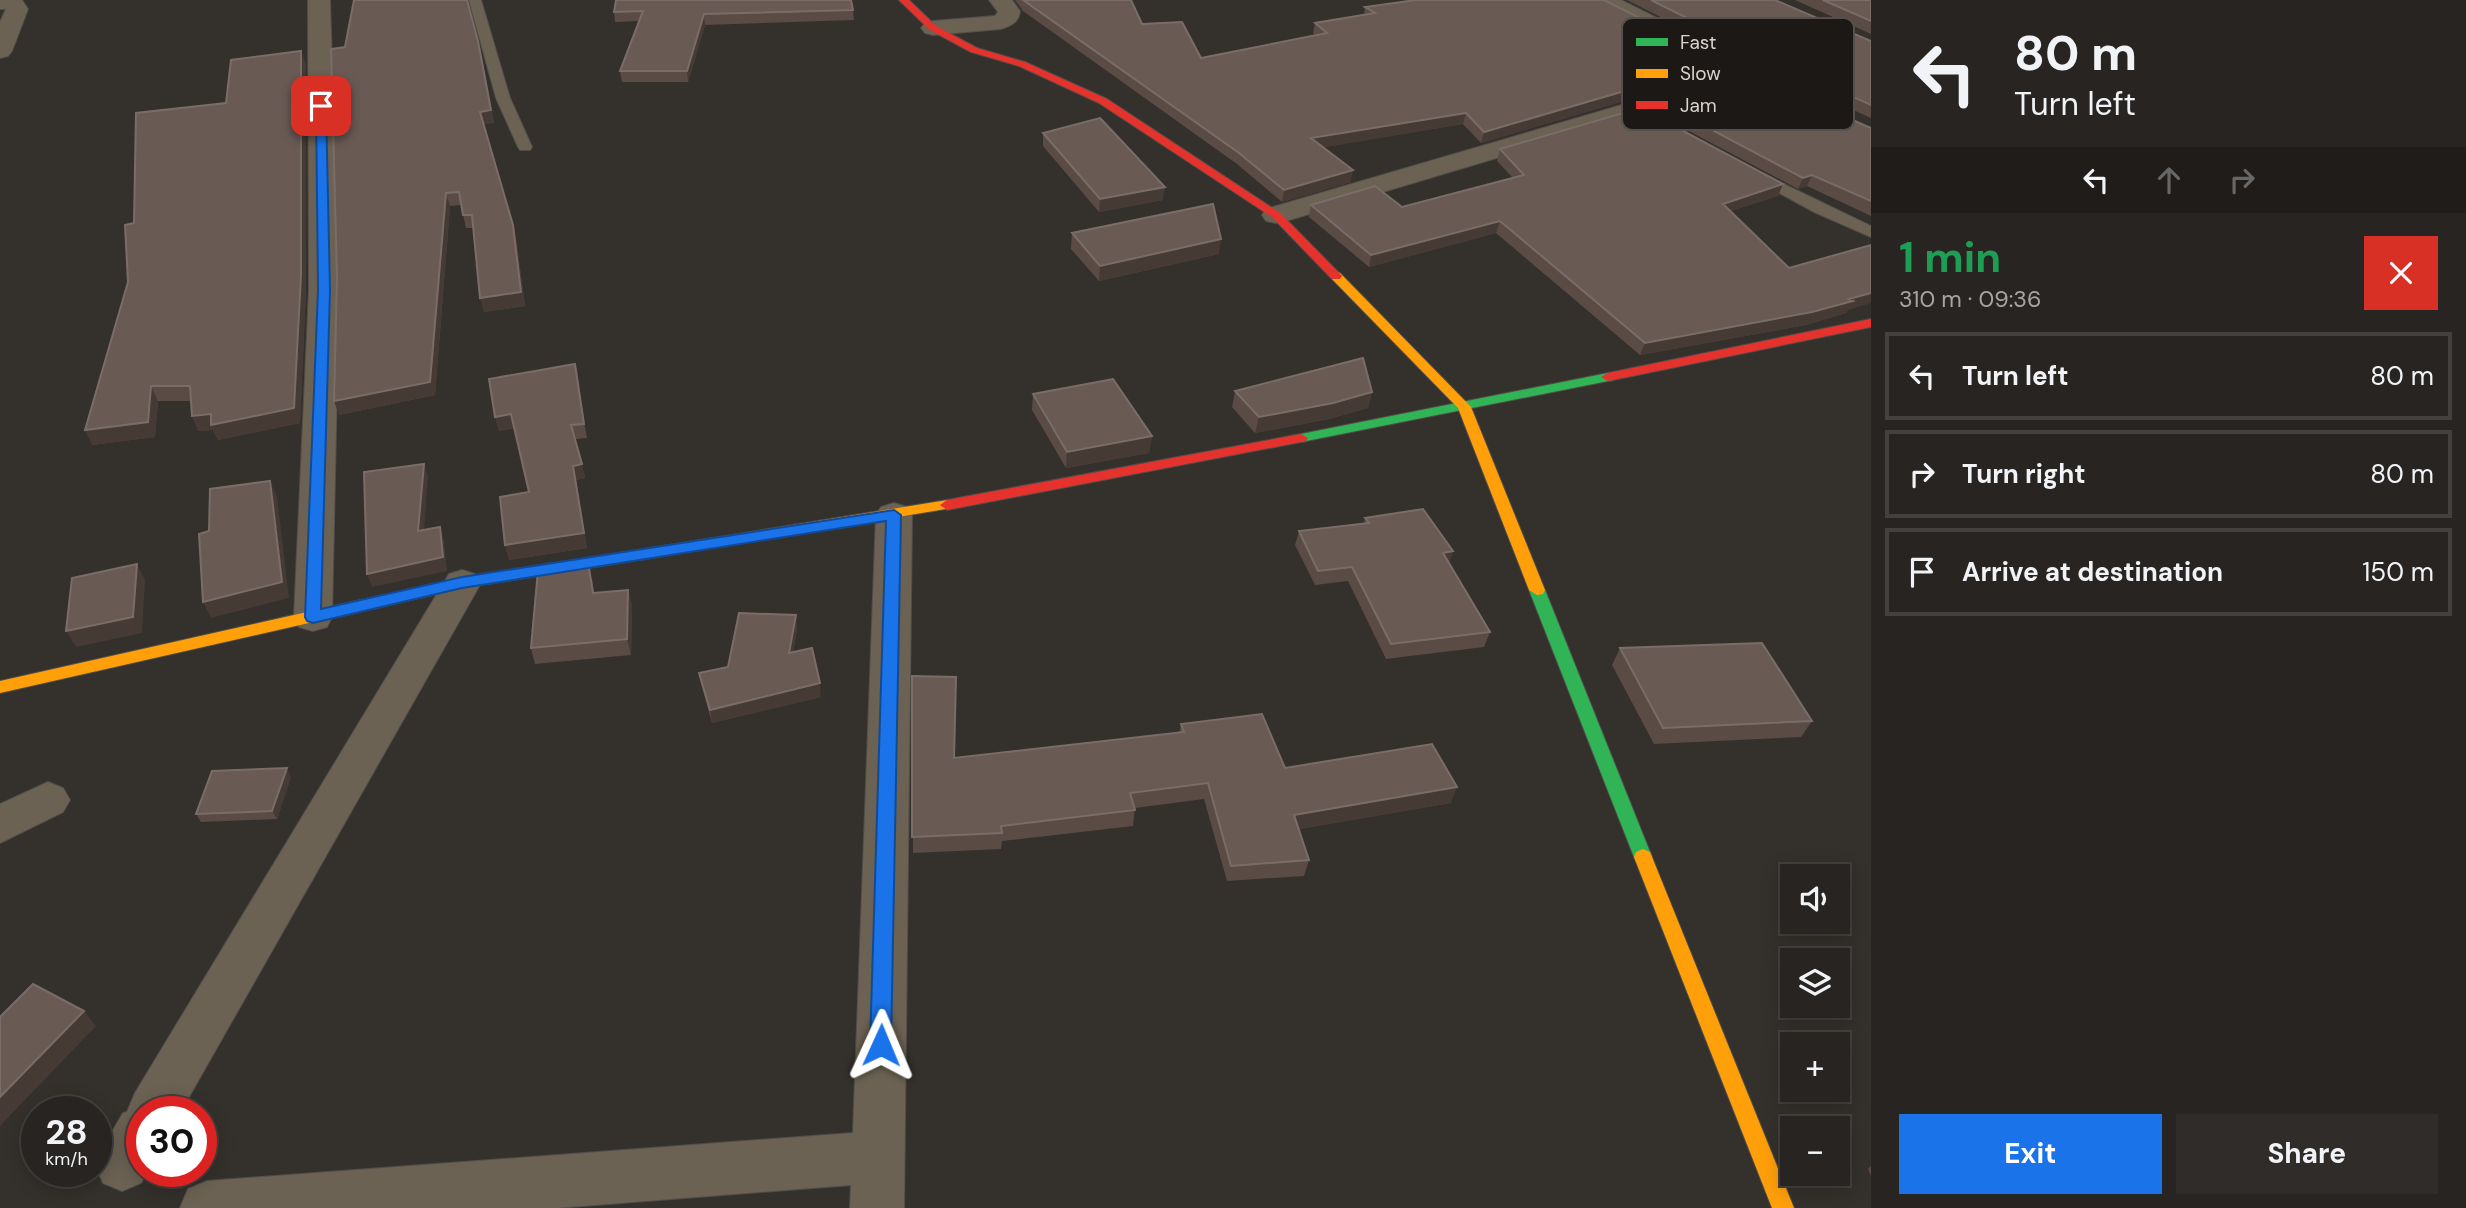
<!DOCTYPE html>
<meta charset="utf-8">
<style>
body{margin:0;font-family:"DM Sans",sans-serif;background:#2f2c2a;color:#f1f3f6;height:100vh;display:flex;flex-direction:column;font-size:26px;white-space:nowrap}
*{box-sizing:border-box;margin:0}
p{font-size:23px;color:#a4a4a5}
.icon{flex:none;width:38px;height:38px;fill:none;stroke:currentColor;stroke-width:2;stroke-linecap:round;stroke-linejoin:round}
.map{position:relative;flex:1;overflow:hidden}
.drawer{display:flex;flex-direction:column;background:#272421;width:595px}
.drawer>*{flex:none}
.top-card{background:#272421;color:#f1f3f6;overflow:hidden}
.fabs{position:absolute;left:1780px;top:864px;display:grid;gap:14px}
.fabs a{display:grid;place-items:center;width:70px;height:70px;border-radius:0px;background:#272421;box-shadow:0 4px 18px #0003,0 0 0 2px #43413f;font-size:35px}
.speed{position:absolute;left:21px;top:1096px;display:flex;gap:14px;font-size:35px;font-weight:700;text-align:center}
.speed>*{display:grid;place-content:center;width:91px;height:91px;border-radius:50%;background:#272421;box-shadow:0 4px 18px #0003,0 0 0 2px #43413f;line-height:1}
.speed small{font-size:18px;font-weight:400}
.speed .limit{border:10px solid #d22;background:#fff;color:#111}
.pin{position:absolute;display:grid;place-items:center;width:60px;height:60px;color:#fff;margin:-30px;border-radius:14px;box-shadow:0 4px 10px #0006}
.me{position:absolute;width:77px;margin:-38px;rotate:1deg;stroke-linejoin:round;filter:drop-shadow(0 0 5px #0008)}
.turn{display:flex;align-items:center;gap:24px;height:147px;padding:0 28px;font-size:32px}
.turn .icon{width:91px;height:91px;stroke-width:2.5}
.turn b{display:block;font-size:49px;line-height:60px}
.lanes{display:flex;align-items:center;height:66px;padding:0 28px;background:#0003;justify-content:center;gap:35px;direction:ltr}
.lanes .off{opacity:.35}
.round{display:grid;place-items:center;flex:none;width:74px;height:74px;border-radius:0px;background:#2f2c2a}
.headline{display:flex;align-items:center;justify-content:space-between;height:119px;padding:0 28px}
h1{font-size:42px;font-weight:700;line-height:52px;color:#1e9e55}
.primary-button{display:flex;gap:14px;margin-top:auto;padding:14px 28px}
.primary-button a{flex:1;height:80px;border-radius:0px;background:#1a73e8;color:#fff;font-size:28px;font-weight:700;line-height:80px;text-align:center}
.primary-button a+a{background:#2f2c2a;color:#f1f3f6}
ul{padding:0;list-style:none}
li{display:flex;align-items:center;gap:21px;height:88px;margin:0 14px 10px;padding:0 14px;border:4px solid #43413f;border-radius:0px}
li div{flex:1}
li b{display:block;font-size:26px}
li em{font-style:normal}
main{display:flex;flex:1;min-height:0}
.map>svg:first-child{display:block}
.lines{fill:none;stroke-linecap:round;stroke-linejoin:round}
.lane-casing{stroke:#514d4a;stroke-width:2}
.street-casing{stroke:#514d4a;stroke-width:2}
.fast-casing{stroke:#514d4a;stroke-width:2}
.slow-casing{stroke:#514d4a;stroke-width:2}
.jam-casing{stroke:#514d4a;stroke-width:2}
.lane{fill:#6b6253;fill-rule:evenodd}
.street{fill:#6b6253;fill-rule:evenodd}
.fast{fill:#30b455;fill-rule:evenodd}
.slow{fill:#ff9f0a;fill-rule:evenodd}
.jam{fill:#e5322d;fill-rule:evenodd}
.wall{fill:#5b4b45}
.shaded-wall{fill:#463a35}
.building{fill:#695a54;stroke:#7a6d67;stroke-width:2}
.route{fill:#1a73e8;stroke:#114b97;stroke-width:2}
.key{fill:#1b1815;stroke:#54504d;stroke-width:2}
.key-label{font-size:19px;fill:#d9d3cf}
</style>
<main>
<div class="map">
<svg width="1871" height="1208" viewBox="0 0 1871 1208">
<rect width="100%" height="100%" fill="#34302c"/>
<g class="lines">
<defs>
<path id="lane" d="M469,0H481L510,98L532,147L530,150H520L518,147L496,98Z
M1757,171L1871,226V237L1814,212L1752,178L1750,175L1752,172Z"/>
<path id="street" d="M0,0H22L28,9L12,51L8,56L0,58V22L6,9H0Z
M308,0H330L339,290L332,617L327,627L313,631L299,627L294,617L309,290Z
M989,0H1012L1020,11C1019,22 1011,26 1001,29L933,35L925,33L921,28L925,23L933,21L995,16L998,12Z
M1593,0H1621L1679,29L1683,34L1679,39H1663L1596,5Z
M1763,74L1772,76L1775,81L1772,86L1640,115L1286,221L1276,223L1266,221L1262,215L1266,209L1625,104Z
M894,503L907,507L912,515L904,1208H850L851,1185L557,1208H180L188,1189L207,1181L853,1133L876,515L881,507Z
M462,570L475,574L481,583L181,1111H142V1171H148L141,1183L122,1191L103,1183L96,1167L103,1147L123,1113L127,1112L135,1093L449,574Z
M48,782L63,788L70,800L63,812L0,843V804Z"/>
<path id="fast" d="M1608,373L1613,374V380L1301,442L1294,438L1301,434Z
M639,550L644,551L647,555L644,559L462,588L338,617L330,611L338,605L462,578Z
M1537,585L1545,590L1652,857L1650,862L1643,865L1636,862L1634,857L1529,590Z"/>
<path id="slow" d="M1336,272L1340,273L1471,407L1545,590L1543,594L1537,595L1529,590L1458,408L1332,279V273Z
M947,500L952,502L954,505L952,508L639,560L631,555L639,550Z
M338,605L346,611L344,615L0,693V681Z
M1643,849L1650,852L1652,857L1794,1208H1772L1634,857L1636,852Z"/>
<path id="jam" d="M899,0H909L936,26L977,48L1025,62L1107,99L1280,213L1342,276L1340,279H1332L1272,217L1099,103L1019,66L971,52L930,30Z
M1871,319V327L1608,381L1601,377L1608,373Z
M1301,434L1308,438L1306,441L947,510L940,505L947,500Z"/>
</defs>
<!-- lane casing -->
<use href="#lane" class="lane-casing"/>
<!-- street casing -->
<use href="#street" class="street-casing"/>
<!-- fast casing -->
<use href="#fast" class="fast-casing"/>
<!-- slow casing -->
<use href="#slow" class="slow-casing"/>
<!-- jam casing -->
<use href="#jam" class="jam-casing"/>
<!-- lane -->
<use href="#lane" class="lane"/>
<!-- street -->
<use href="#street" class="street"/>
<!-- fast -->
<use href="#fast" class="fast"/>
<!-- slow -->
<use href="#slow" class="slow"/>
<!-- jam -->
<use href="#jam" class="jam"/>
</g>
<!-- wall -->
<path class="wall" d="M354,0H467L481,52L494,123L484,124L516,238L525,306L484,312L473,228H466L461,205L450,206L435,395L339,415L345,47Z
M616,0L853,10L854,20L705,25L688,82H622L620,71L639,21L615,22L614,12Z
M1015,0H1131L1142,24L1201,58L1315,35L1313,33L1315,23L1364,15L1365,7L1732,78L1624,101L1481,143L1463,124L1323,147L1351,182L1282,202L1237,164L1023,11Z
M1627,0H1775L1871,41V118L1773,74Z
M1795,0H1871V34Z
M306,64V290L300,423L218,440L213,430L198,431L191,401H158L155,437L92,445L128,282L134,223L226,103Z
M1661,103L1871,128V216L1807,186L1798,189L1657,114Z
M1043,133L1163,200L1099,212L1043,146Z
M1500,149L1783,184L1778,196L1730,211L1789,268L1848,310L1846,313L1806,325L1640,355L1496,233L1369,267L1309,217L1311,205L1402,207L1513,178L1497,161Z
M1072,233L1219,254L1099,281L1071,249Z
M575,364L587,438L575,439L585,478L576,480L587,548L509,560L505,545L529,492L515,428L499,431L495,417Z
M1235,391L1372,392L1368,408L1329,419L1255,433L1232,407Z
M1033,394L1152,436L1149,453L1066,468L1032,410Z
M1365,518L1453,551L1449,563L1490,632L1484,647L1386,659L1348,581L1315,585L1295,545L1299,531L1364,524Z
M592,578L594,593L628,590L632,606L631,655L535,664L531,648Z
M797,629L793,652L821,697L712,723L702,687L699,673L728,667Z
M1620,648L1812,721L1801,737L1654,744L1612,665Z
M912,676L954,758L1179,733L1181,724L1285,768L1451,803L1299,829L1309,860L1304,876L1227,881L1204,799L1135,808L1133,826L1002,841L1001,849L913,853Z
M291,777L277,819L201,822L196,814Z
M1871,1166V1176L1868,1169Z"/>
<!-- shaded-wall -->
<path class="shaded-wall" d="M704,14L705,25L688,82L687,71Z
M478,41L494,123L483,124L480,112Z
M301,51L306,64V290L300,423L218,440L213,430L198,431L192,416L211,414Z
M1737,67L1732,78L1624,101L1481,143L1484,132L1628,90Z
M1466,113L1463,124L1309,150L1311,138Z
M1353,170L1351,182L1282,202L1284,190Z
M1812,175L1807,186L1798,189L1803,178Z
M1783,184L1778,196L1718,215L1723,204Z
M1165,187L1163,200L1099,212L1100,199Z
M446,193L450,206L435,395L339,415L334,401Z
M1500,221L1496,233L1369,267L1371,255Z
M513,225L516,238L525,306L484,312L480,298Z
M1221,239L1219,254L1099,281L1100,266Z
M1871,293V303L1848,310L1846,313L1806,325L1640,355L1645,343L1849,299Z
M575,364L578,378L587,438L584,424Z
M151,386L158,401L155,437L92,445L85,430Z
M1372,392L1368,408L1329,419L1255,433L1259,417Z
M511,414L515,428L499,431L495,417Z
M1152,436L1149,453L1066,468L1067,452Z
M424,464L428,477L423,545L418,531Z
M582,464L585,478L576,480L587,548L509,560L505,545L573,466Z
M270,481L277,497L289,598L211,618L203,602Z
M440,527L444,540L447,571L372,587L367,574Z
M1453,551L1448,566L1443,553Z
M137,564L145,580L142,633L76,647L66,631Z
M628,590L632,606L631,655L627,639Z
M796,615L797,629L791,667L789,653Z
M820,683L821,697L712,723L710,710Z
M287,768L291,777L277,819L272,811Z
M1457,787L1451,803L1289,831L1294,815Z
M84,1011L96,1026L0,1126V1097Z"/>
<!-- building -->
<path class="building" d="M354,0H467L478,41L491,110L480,112L513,225L521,292L480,298L472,215H463L459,192L446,193L430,382L334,401L337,277L331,49L345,47Z
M616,0H851L853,10L704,14L687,71H620L643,11L614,12Z
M1023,0H1131L1142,24L1182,22L1201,58L1327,33L1315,23L1375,13L1365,7L1416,0H1604L1737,67L1628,90L1484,132L1466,113L1311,138L1353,170L1284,190L1239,153Z
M1651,0H1775L1871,41V105L1778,63Z
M1823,0H1871V21Z
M301,51V275L294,408L211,425V414L192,416L190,386H151L148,422L85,430L128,282L125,225L134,223L136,113L226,103L231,60Z
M1764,81L1871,128V201L1812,175L1803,178L1661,103Z
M1640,108L1783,184L1723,204L1789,268L1871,245V293L1849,299L1853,301L1812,312L1645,343L1500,221L1371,255L1311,205L1375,186L1402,207L1524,175L1500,149Z
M1100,118L1165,187L1100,199L1043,133Z
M1213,204L1221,239L1100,266L1072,233Z
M1363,358L1372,392L1333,403L1259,417L1235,391Z
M575,364L584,424L571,425L582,464L573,466L584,533L505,545L500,497L529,492L511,414L495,417L489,379Z
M1113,379L1152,436L1067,452L1033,394Z
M424,464L418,531L440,527L443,557L367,574L364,472Z
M270,481L282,582L203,602L199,534L209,531L210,489Z
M1423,509L1453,551L1443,553L1490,632L1391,644L1352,567L1318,571L1299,531L1369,523L1365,518Z
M588,562L593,593L628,590L627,639L531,648L538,570Z
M137,564L133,617L66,631L72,578Z
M739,613L796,615L789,653L812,648L820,683L710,710L699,673L728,667Z
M1762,643L1812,721L1663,728L1620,648Z
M912,676L956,677L954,758L1184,732L1181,724L1262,714L1285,768L1432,744L1457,787L1294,815L1309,860L1231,866L1208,783L1130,793L1135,810L1001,826L1002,833L912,837Z
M287,768L272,811L196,814L212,771Z
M33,984L84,1011L0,1097V1017Z"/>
<!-- route -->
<path class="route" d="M321,102L326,106L330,290L321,609L462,577L894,510L901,515L891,1045L888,1052L881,1055L873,1052L870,1045L886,521L462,588L313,623L307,621L305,617L318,290L316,106Z"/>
<!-- legend -->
<rect x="1622" y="18" width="232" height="112" rx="10" class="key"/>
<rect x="1636" y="38" width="32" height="8" fill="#30b455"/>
<rect x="1636" y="69" width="32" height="9" fill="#ff9f0a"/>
<rect x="1636" y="101" width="32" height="8" fill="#e5322d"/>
<g class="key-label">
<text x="1680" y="49">Fast</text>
<text x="1680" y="80">Slow</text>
<text x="1680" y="112">Jam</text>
</g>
</svg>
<div class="fabs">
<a><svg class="icon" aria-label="sound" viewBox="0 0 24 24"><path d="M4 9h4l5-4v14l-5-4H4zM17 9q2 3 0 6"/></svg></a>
<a><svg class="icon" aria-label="layers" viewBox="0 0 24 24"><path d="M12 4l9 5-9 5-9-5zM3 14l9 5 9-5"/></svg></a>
<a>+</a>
<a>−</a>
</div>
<div class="speed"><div>28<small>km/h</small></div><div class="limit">30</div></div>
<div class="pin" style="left:321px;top:106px;background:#d93025"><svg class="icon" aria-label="arrive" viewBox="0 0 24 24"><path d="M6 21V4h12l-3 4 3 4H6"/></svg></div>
<svg class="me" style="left:881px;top:1045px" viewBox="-20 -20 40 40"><path d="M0-17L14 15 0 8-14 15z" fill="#1a73e8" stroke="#fff" stroke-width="4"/></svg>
</div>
<section class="drawer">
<div class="top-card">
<div class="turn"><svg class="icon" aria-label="left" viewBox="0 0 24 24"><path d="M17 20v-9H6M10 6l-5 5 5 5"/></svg><div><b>80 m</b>Turn left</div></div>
<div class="lanes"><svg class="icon" aria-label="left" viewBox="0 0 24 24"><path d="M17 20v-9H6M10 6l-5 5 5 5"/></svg><svg class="icon off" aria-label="ahead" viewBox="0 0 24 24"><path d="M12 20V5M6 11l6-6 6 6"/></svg><svg class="icon off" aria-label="right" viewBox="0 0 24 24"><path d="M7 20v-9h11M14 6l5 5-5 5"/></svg></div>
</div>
<div class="headline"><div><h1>1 min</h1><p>310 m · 09:36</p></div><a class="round" style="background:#d93025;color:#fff"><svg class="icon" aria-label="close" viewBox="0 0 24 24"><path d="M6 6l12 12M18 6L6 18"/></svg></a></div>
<ul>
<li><svg class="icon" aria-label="left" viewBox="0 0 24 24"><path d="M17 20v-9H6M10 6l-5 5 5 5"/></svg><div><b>Turn left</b></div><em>80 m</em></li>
<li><svg class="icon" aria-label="right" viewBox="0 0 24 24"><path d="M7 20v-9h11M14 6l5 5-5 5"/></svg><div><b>Turn right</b></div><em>80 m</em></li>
<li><svg class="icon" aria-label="arrive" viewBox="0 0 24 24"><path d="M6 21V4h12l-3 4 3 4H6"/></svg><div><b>Arrive at destination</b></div><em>150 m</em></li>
</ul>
<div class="primary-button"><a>Exit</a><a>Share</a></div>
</section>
</main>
